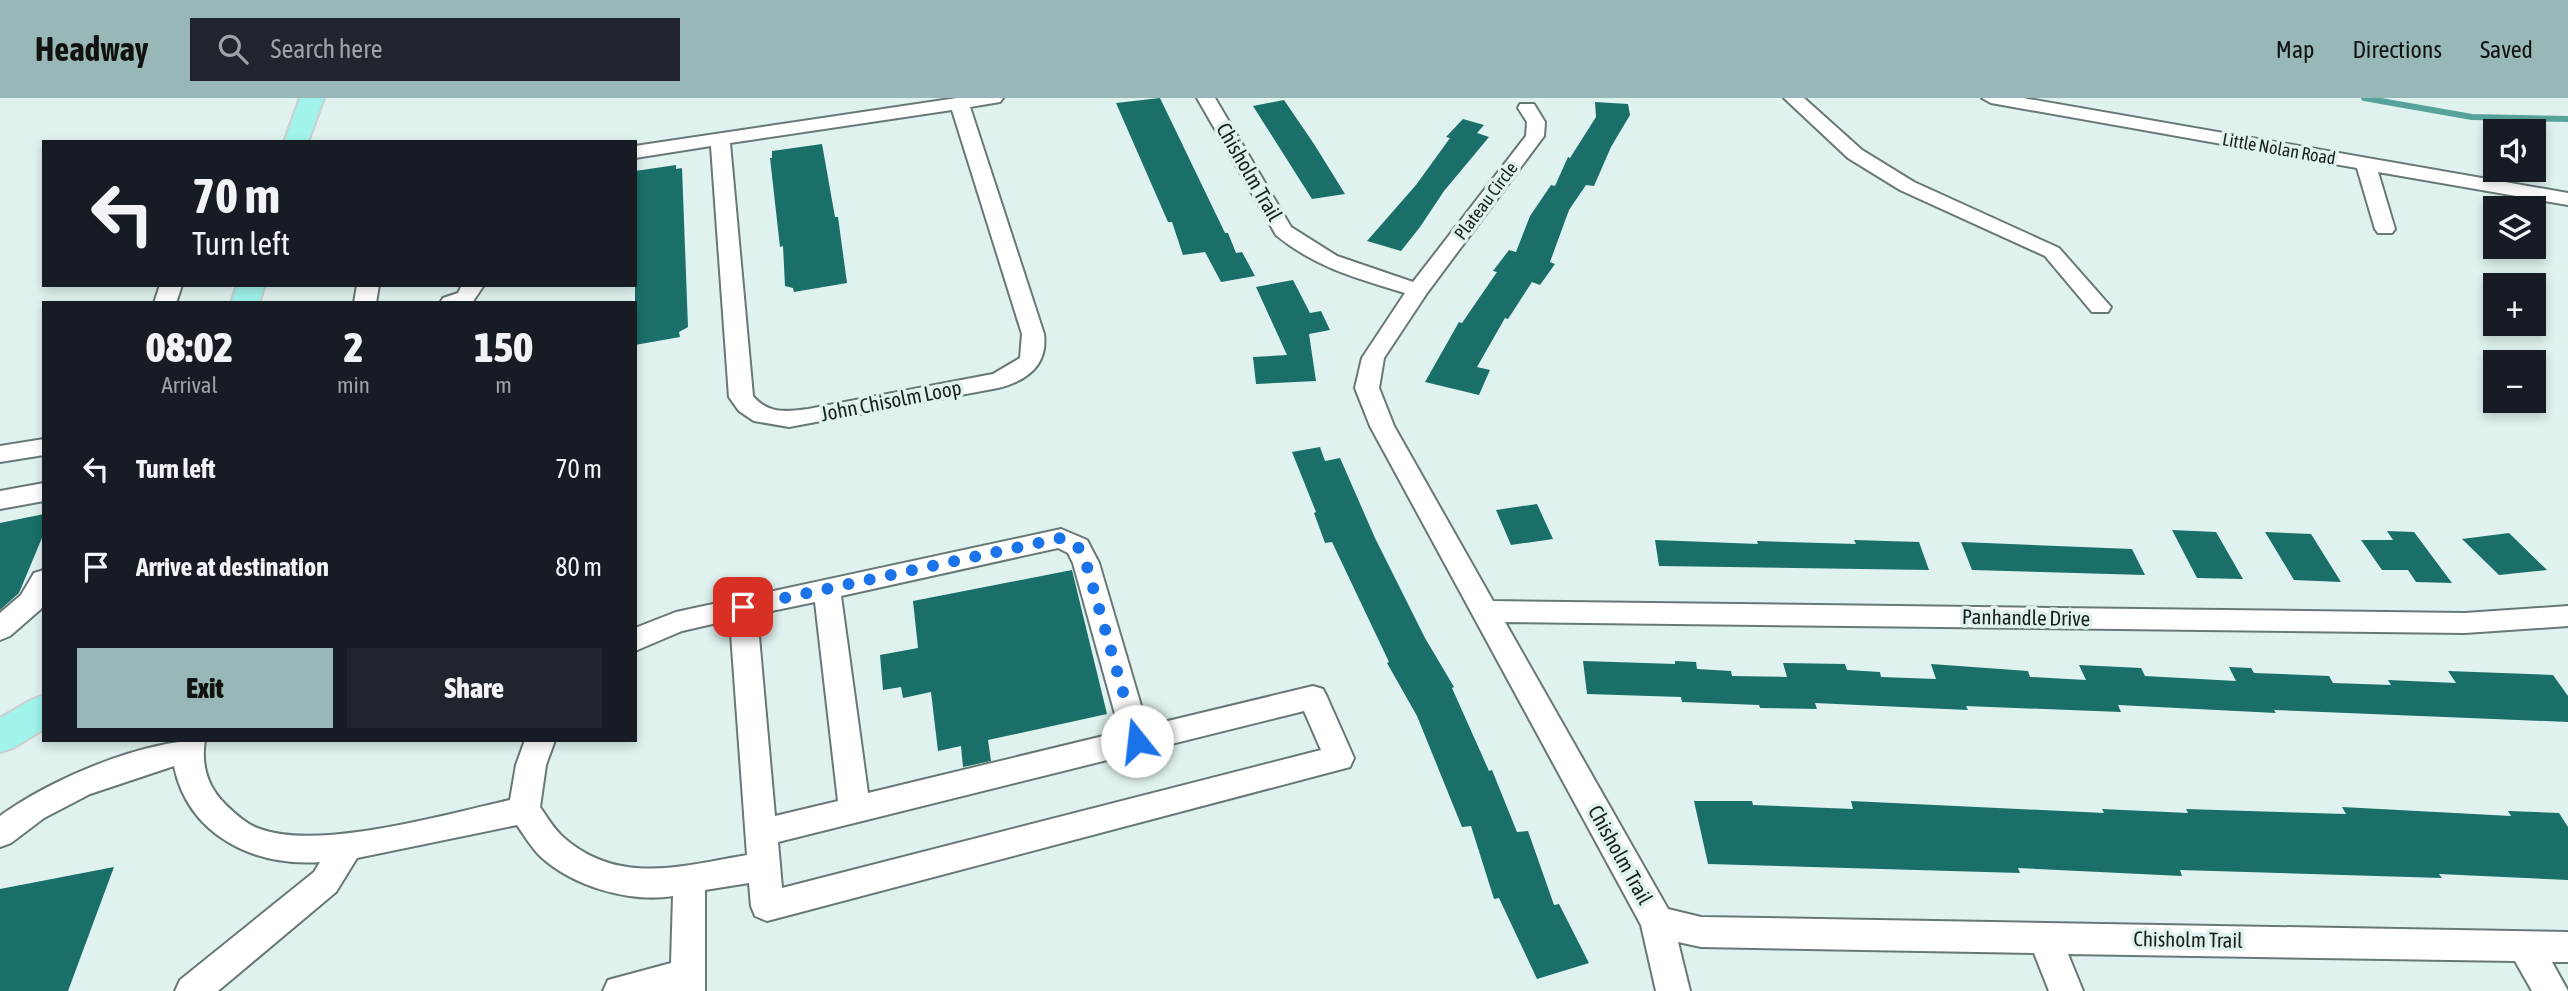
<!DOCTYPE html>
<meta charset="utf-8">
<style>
body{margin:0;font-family:"Asap Condensed",sans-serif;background:#20242c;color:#f1f3f6;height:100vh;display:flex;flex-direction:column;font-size:26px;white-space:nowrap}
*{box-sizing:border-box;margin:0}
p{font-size:23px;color:#9ea1a6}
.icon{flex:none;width:38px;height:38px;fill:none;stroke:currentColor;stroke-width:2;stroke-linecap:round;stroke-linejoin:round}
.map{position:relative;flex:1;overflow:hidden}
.sheet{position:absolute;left:42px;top:203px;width:595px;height:441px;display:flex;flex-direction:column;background:#171b24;border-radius:0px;box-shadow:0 4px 10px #0003}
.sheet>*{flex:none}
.hud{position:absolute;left:42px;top:42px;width:595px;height:147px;border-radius:0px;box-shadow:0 4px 10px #0003;background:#171b24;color:#f1f3f6;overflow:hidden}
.buttons{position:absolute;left:2483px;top:21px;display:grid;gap:14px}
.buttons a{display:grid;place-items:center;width:63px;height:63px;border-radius:0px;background:#171b24;box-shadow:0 4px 10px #0003;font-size:35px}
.pin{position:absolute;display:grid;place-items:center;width:60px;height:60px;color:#fff;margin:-30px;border-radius:14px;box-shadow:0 4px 10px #0006}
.me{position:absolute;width:77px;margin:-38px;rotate:344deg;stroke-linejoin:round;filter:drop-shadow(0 0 5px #0008)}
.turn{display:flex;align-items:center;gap:24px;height:147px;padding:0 35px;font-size:32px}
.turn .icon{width:91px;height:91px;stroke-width:2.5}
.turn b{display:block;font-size:49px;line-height:60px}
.eta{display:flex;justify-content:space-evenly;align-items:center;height:119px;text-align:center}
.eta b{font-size:42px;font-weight:800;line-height:49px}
.button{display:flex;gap:14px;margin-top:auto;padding:14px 35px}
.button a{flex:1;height:80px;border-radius:0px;background:#97b8b7;color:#111;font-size:28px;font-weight:800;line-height:80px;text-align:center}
.button a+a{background:#20242c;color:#f1f3f6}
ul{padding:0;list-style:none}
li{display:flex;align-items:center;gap:21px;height:98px;padding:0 35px}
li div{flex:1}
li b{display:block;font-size:26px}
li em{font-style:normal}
header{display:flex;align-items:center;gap:42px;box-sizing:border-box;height:98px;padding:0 35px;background:#97b8b7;color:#111}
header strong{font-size:33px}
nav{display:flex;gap:38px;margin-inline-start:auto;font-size:24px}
.search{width:490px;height:63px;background:#20242c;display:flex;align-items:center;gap:18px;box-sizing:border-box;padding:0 24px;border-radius:0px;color:#9ea1a6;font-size:26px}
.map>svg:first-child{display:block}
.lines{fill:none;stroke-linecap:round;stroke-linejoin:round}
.stream{stroke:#56a39b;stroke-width:6}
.building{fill:#1a6f68}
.minor-casing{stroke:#687876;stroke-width:4}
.major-casing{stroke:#cdcece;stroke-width:4}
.minor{fill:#fff;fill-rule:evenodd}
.major{fill:#a0f4ec;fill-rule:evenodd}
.route{stroke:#1a73e8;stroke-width:12;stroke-dasharray:0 21.6}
.labels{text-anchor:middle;stroke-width:7;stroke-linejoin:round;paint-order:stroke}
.far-street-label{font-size:18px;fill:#1a2020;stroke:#dff2f0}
.street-label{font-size:21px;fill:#1a2020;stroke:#dff2f0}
</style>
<header>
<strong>Headway</strong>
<div class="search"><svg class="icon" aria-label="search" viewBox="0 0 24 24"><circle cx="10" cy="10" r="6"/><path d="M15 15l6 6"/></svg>Search here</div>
<nav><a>Map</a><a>Directions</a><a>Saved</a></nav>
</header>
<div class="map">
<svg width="2568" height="893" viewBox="0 0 2568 893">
<rect width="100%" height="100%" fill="#dff2f0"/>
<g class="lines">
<!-- stream -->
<path class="stream" d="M2364,0L2472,19L2568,21"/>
</g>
<!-- building -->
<path class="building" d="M1160,0L1225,135H1228L1236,155L1242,154L1255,178L1221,184L1205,154L1183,157L1172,124H1168L1116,5Z
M1284,2L1314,46L1345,96L1312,101L1253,8Z
M1595,4L1628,6L1630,17L1611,49L1594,88L1586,87L1569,112L1550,164L1555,166L1540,187L1532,184L1508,221L1505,220L1477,269L1490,272L1479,297L1425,284L1459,224L1462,225L1497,174L1493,173L1509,152L1516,154L1530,118L1551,87L1555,88L1568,59L1570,60L1596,19Z
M1463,21L1484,27L1477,35L1489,39L1444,93L1420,129L1401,153L1367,143L1416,87L1450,40L1446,39Z
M822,46L835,119H838L847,185L794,194L793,190L785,188L783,148L780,149L770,60H772V53Z
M676,67V71L682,70L688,229L679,234L680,239L635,247V73Z
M1293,182L1310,215L1321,213L1330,232L1309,236L1316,283L1256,286L1253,259L1287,257L1256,189Z
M1320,349L1325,363L1340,360L1375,440L1425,540L1454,589L1452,590L1489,673L1492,672L1517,734L1528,733L1554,807L1559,806L1589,865L1537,881L1499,800L1494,801L1471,728L1462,729L1417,618L1387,565L1389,564L1332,444L1325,445L1314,415L1316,414L1292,354Z
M1537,406L1553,441L1511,447L1496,412Z
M44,416V435L19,495L0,512V425Z
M2172,432L2216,434L2243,481L2197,480Z
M2387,433L2414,434L2452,485L2416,484L2408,472H2382L2361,442H2393Z
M2265,434L2311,436L2341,484L2294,482Z
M2509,435L2547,472L2499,477L2462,441Z
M1655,442L1758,446L1757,443L1856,446L1854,442L1919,444L1929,472L1659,468Z
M1961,444L2132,451L2145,477L1972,472Z
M1072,472L1107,616L988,642L991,663L963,669L961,648L938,653L931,594L903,600L901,589L883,592L880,557L918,550L913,503Z
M1583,563L1675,566V563L1696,564L1697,571L1731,573L1732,578L1787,579L1783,565L1845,566L1847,572L1880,574L1881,579L1936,581L1931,566L2028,573L2030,579L2086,582L2079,567L2141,570L2145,578L2236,583L2229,569L2251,570L2254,575L2329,578L2333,585L2391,587L2388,582L2456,585L2448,573L2553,577L2568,598V624L2274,612L2276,615L2118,607L2121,614L1966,608L1968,612L1815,605L1817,611L1760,610L1759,607L1682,604L1681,599L1587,596Z
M1694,703H1752L1753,707L1853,711L1851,703L2104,715L2102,711L2188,715L2186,711L2346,716L2342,709L2511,718L2508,713L2559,715L2568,729V782L2439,776L2442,780L2180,772L2182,778L2018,770L2020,775L1708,766Z
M114,769L68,893H0V791Z"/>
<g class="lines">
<defs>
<path id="minor" d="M957,0H1003L1000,4L970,9L1044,236C1048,268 1026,283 998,290L789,329L754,323L739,313L729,299L711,48L635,60V48ZM952,12L1022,236L1020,260L993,276L808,311C786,314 768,316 753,298L730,45Z
M1197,0H1215L1291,129L1337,158L1413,184L1526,38L1527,24L1518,10L1520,6H1534L1545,24L1544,38L1427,195L1384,260L1379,290L1394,328L1493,503L2465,515L2568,508V528L2465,535L1505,524L1668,811L1701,819L2568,834V864H2552L2568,893H2532L2515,863L2068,856L2083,893H2049L2034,855L1701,849L1678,844L1690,893H1656L1641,827L1370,328L1355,290L1362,260L1405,195C1359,181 1314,169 1276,137Z
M1784,0H1804L1862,52L1914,84L2059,150L2111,209L2108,214H2092L2045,158L1900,92L1848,60Z
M1982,0H2023L2568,95V107L2378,74L2395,131L2392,135H2378L2375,131L2357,70L1991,5Z
M160,187H182L176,205H154Z
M357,187H379L376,205H354Z
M462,187H484L472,205H440L443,200L458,195Z
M44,341V357L0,364V348Z
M44,385V403L0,411V393Z
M1061,431L1087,442L1099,465L1147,628L1313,588L1323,591L1327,599L1354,660L1350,669L767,823L755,818L751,808L749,785L705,792V893H603L608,882L671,865L673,798C629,805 572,788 540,758C531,749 524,737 517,727L357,760L336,794L218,893H175L180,882L314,774L320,764C254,769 188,737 174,668L90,696L44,720L11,745L0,749V718C51,681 143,642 205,642C201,667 207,688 225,706C235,716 247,727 260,731C320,753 446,716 510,702L516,667L525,642H555L546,667L540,709C547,719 554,731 563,739C618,788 682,768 747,757L730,522L682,533L635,553V530L676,514ZM1058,450L1068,455L1073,465L1120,634L868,695L841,498ZM815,504L838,703L775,718L757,516ZM1304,613L1321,652L782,790L778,744Z
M44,472V506L41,511L10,538L0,542V515L21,497L34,475Z"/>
<path id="major" d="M300,0H324L308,44H284Z
M237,187H265L259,205H231Z
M44,597V631L13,650L0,654V620L31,602Z"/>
</defs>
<!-- minor casing -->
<use href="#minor" class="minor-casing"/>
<!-- major casing -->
<use href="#major" class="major-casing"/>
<!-- minor -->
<use href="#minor" class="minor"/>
<!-- major -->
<use href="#major" class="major"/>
</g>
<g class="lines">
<!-- route -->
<path class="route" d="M743,509L1061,440L1078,449L1086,465L1137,643"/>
</g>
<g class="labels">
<!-- far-street labels -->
<g class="far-street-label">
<text transform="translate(2279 51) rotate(10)" y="6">Little Nolan Road</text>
<text transform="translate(1486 103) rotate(-53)" y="6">Plateau Circle</text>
</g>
<!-- street labels -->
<g class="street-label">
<text transform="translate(1249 74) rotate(60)" y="7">Chisholm Trail</text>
<text transform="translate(891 303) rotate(-11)" y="7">John Chisolm Loop</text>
<text transform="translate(2026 520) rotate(1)" y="7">Panhandle Drive</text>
<text transform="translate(1620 757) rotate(61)" y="7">Chisholm Trail</text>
<text transform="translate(2188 842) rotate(1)" y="7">Chisholm Trail</text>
</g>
</g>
</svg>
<div class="buttons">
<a><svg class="icon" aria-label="sound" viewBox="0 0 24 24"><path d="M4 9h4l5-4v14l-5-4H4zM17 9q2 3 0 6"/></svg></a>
<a><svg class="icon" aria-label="layers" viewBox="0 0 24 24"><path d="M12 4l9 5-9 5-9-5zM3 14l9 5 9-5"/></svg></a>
<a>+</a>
<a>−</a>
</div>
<div class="pin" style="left:743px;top:509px;background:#d93025"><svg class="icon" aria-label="arrive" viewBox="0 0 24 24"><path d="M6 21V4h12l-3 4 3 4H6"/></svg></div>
<svg class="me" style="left:1137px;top:643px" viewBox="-20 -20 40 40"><circle r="19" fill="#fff"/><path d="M0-13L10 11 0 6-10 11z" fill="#1a73e8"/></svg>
<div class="hud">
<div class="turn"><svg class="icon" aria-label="left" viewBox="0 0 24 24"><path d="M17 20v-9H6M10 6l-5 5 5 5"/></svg><div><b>70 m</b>Turn left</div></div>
</div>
<section class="sheet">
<div class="eta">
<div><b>08:02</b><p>Arrival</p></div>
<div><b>2</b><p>min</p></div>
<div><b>150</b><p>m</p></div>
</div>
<ul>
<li><svg class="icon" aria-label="left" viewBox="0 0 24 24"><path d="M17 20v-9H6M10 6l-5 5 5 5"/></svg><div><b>Turn left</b></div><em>70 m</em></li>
<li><svg class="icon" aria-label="arrive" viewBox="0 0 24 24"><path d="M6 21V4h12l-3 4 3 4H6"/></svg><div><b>Arrive at destination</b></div><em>80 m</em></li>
</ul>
<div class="button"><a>Exit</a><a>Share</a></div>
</section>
</div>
